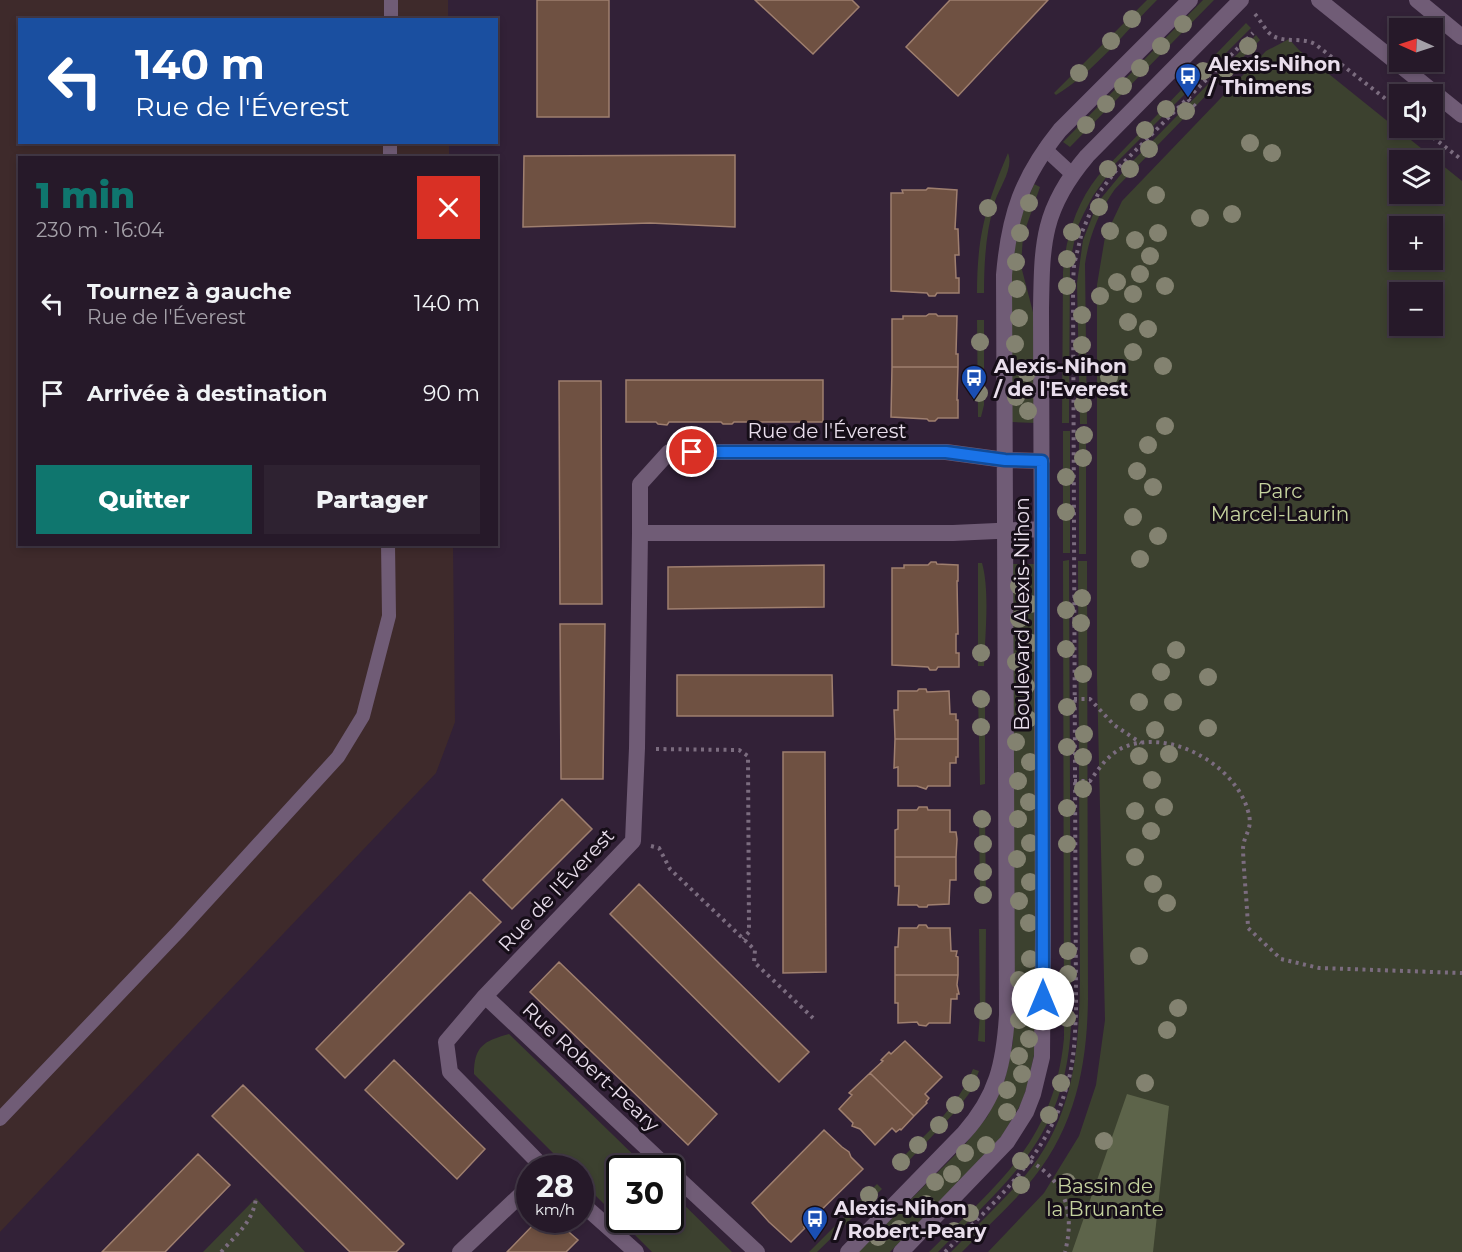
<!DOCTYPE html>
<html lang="fr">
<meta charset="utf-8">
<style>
body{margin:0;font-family:Montserrat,sans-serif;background:#2e2231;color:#f1f3f6;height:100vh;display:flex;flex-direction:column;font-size:22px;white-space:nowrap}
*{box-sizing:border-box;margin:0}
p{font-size:20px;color:#a4a0a8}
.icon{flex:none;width:33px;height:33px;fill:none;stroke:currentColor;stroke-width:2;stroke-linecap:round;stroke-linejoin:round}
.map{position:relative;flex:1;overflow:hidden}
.details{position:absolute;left:18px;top:156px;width:480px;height:390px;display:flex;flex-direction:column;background:#261929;border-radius:0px;box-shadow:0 3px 9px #0003,0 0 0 2px #423846}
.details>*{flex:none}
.hud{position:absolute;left:18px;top:18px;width:480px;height:126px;border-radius:0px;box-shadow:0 3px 9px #0003,0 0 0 2px #423846;background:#1a4fa0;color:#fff;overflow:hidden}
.needle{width:39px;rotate:273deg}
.fabs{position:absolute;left:1389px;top:18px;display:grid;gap:12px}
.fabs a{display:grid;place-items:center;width:54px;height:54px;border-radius:0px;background:#261929;box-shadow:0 3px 9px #0003,0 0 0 2px #423846;font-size:30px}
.speed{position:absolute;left:516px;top:1155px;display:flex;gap:12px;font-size:30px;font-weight:700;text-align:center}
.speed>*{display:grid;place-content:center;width:78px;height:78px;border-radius:50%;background:#261929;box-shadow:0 3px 9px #0003,0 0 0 2px #423846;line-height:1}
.speed small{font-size:15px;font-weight:400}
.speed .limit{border:3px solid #111;border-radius:9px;background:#fff;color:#111}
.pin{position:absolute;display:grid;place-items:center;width:51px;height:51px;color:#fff;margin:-26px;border:3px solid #fff;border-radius:50%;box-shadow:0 2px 6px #0007}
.me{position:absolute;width:66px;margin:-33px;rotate:0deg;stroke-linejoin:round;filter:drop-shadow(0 0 4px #0008)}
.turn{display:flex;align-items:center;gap:21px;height:126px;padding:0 18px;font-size:27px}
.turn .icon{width:78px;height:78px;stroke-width:2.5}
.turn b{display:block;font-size:42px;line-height:51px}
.round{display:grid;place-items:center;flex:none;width:63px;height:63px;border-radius:0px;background:#2e2231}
.headline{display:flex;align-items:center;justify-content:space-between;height:102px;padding:0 18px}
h1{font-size:36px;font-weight:800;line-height:45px;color:#0f766e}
.cta{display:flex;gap:12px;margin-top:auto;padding:12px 18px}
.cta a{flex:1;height:69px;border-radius:0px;background:#0f766e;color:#fff;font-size:24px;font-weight:800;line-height:69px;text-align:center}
.cta a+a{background:#2e2231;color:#f1f3f6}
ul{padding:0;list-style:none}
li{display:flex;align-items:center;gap:18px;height:90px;padding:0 18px}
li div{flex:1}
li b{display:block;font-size:22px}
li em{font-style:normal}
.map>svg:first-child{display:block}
.industrial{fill:#3e2a2b}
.green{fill:#3c412f;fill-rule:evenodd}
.forest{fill:#5d644a}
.building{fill:#6f5142;stroke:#9f7f6f;stroke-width:1.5}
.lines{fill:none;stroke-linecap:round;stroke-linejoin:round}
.path{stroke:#7b6c7f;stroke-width:4;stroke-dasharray:3 4.5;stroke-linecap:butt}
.service{stroke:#705c76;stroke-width:14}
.minor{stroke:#705c76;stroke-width:16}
.tertiary{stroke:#705c76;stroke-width:16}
.tree{fill:#838270}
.route-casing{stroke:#114b97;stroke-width:15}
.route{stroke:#1a73e8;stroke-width:10}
.labels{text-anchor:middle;stroke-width:6;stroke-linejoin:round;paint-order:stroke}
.poi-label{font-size:20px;font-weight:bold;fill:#e9deec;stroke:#160e18;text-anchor:start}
.street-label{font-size:20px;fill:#e9deec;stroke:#160e18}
.park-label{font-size:20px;fill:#c5d29e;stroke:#160e18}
</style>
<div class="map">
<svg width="1462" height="1252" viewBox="0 0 1462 1252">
<rect width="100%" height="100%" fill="#322137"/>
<!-- industrial -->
<path class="industrial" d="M0,0H448V20H20V142L449,143V158H20V544L453,545L455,722L436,773L0,1232Z"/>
<!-- green -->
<path class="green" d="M1147,0H1157C1127,30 1092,74 1056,95L1054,93Z
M1203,0H1214L1070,147L1063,142Z
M1246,23L1251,28L1116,163L1093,196L1084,213L1077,228L1070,262L1069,423H1062L1063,272C1066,236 1076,204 1098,176Z
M1256,35L1260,40L1115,189C1099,212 1089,236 1085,264L1087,424H1080L1077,283L1083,240L1098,202L1127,167Z
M1289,39L1299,50L1462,181V1252H988L1044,1193L1079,1136L1096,1085L1105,1020L1097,679V285L1105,237L1122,201L1266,51ZM1400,160H1432V194H1400ZM1400,226H1432V260H1400ZM1400,292H1432V326H1400Z
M1008,153C1014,168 1000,186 995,201C986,231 984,261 984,293H977C977,236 986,205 1008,153Z
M1034,184L1040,187L1023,236L1021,266L1034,316L1035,423L1012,422V266L1017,227Z
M977,320H984V405L981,417H978Z
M1063,431H1070V553H1063Z
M1079,433H1086V554H1079Z
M1069,560L1071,1026C1065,1138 1011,1177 938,1252H929C998,1183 1054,1142 1064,1038L1063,561Z
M1078,561H1087L1088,999C1087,1070 1074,1132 1026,1187C1006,1210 983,1230 962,1252H951C975,1227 1001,1203 1024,1177C1074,1118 1079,1052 1080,979Z
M978,563H982C990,591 985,636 984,666H978Z
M1012,564H1035L1036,1046L1028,1083L1022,1102L1002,1136L989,1151L890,1252H858L962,1148L987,1117L1005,1079L1013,1042Z
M985,692V784L980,785L978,693Z
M985,811L986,903H980L979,812Z
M979,929H986L985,1042L978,1041L980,1013Z
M509,1034L647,1168H620V1220H670L671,1192L732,1252H652L581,1181L580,1168H568L474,1074C474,1046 484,1041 509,1034Z
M973,1069L979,1071L971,1091L955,1112L900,1170L895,1165C923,1136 958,1108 973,1069Z
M877,1184L882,1189L817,1252H809Z
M256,1198L305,1252H203Z"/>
<!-- forest -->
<path class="forest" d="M1127,1094L1169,1106L1153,1252H1072Z"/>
<!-- building -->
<path class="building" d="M537,0H609V117H537Z
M755,0H852L859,7L813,54Z
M950,0H1048L958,96L906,47Z
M735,155V227L650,223L523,227L524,156Z
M928,188L957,190L955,229H958L959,255H955L956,278H959V293H937L935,296H929L927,293L891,291V193H903L902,190H926Z
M929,314H936L938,316H957L956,354H958V367H892V319H903V316H926Z
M892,367H958L957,400H958V418H938L935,421H929L927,419L891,417Z
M626,380H823V422H734L732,424H723L721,422H669L667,425L658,424L656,422H626Z
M559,381H601L602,604H560Z
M931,562H936L937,564L958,565V581H957L958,634H956V653H959V667H938L936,670H930L928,667L892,665V568H904V565H928Z
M824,565V607L668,609V567Z
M560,624H605L603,779H561Z
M677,675H832L833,716H677Z
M919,689H926L927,692L949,691L950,714H956V720H958V739H895L894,710H898V691H917Z
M895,739H958V757H956V763H950V786H928L926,789L917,786H898V767L894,768Z
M783,752H825L826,972L783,973Z
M562,799L592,829L512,909L483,880Z
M919,807H927L928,810H950V832H956L957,839L956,857H895V830L898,829V810H917Z
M895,857H956V880H950L949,904L928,905L927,907H919L917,905H898L899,886H895Z
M639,884L809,1052L779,1082L610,914Z
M470,892L501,922L345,1078L316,1049Z
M919,925H926L928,928H950L951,951H957L956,956L958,957V975H895V947H898L899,928H917Z
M559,962L717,1114L688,1145L530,992Z
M895,975H958L957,985L959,994H957V999H951L950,1023H929L926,1026L919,1025L917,1022L898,1023V1003H895Z
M905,1041L942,1077L925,1094L929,1098L926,1102L927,1103L914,1116L870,1073L883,1061L881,1060L889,1052L891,1054Z
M394,1060L485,1149L457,1179L365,1090Z
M870,1073L914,1116L901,1130L900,1129L896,1132L892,1128L875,1145L860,1129L852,1126L853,1123L839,1109L852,1095L849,1093Z
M243,1085L404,1244L396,1252H350L212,1116Z
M824,1130L842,1147L849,1152L851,1157L863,1169L804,1227L805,1228L791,1242L769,1222L752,1203Z
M198,1154L230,1185L165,1252H102Z
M538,1220H555L578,1240L566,1252H507Z"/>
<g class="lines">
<!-- path -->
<path class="path" d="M1255,14C1261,21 1266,32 1273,36C1286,43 1302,37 1315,44L1400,110
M1188,99L1197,108
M1421,128L1462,160
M1074,699H1090L1114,725L1141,743
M656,749L739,750L748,756L749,932L743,939
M1074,781H1090C1099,768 1108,755 1122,748C1168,727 1235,764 1248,811C1254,830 1243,834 1243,850C1244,876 1247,902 1248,928L1281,959L1319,968L1462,973
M651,846L659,848L670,869L755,950L754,962L813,1018
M1030,1161C1066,1182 1075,1213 1065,1252
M221,1252C236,1235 253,1222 256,1198
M945,1252C992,1204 1045,1159 1065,1092C1074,1066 1075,1038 1076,1010L1073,283L1074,265L1082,232L1098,194L1118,168L1253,33"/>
<!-- service -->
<path class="service" d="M391,20V0
M1045,149L1072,174
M390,158V142
M0,1119L179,931L338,757L363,716L389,616L388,544"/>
<!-- minor -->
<path class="minor" d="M1042,461L1005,460L946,452H669L640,484V533H953L1042,529
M485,996L668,1168
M544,1168L450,1072L446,1042L485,996L633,841L637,748L640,533
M670,1171L757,1252
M580,1202L636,1252
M460,1252L530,1186
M848,1252L964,1133C997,1096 1004,1063 1007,1015L1004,275C1009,215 1022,177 1060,130L1190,0
M901,1252L1007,1142L1026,1112L1033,1094L1042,1057L1043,934L1041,310C1042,243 1042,209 1087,156L1241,0"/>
<!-- tertiary -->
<path class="tertiary" d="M1319,0L1462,115
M1417,0L1462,37"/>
</g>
<!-- trees -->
<g class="tree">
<circle cx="1132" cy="19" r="9"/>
<circle cx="1183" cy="24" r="9"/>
<circle cx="1111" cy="41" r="9"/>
<circle cx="1161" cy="46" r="9"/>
<circle cx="1248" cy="46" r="9"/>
<circle cx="1140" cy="68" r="9"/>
<circle cx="1226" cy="69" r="9"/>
<circle cx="1203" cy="71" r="9"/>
<circle cx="1079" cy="73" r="9"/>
<circle cx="1123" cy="86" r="9"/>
<circle cx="1106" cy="104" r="9"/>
<circle cx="1166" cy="109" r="9"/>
<circle cx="1186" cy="111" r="9"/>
<circle cx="1086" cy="125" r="9"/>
<circle cx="1145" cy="130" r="9"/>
<circle cx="1250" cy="143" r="9"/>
<circle cx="1149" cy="149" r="9"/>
<circle cx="1272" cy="153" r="9"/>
<circle cx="1108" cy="169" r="9"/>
<circle cx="1130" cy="169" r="9"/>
<circle cx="1156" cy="195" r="9"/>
<circle cx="1029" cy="203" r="9"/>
<circle cx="1099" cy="207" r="9"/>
<circle cx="988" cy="208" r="9"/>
<circle cx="1232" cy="214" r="9"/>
<circle cx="1200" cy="218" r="9"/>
<circle cx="1110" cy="231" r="9"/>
<circle cx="1072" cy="232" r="9"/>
<circle cx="1020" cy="233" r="9"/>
<circle cx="1158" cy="233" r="9"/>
<circle cx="1135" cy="240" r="9"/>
<circle cx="1150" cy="256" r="9"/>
<circle cx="1067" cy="259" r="9"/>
<circle cx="1016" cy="262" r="9"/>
<circle cx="1140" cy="274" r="9"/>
<circle cx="1117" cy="282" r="9"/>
<circle cx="1067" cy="286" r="9"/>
<circle cx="1165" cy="286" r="9"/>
<circle cx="1017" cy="289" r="9"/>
<circle cx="1133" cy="294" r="9"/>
<circle cx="1100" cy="296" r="9"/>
<circle cx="1082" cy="315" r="9"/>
<circle cx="1019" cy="318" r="9"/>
<circle cx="1128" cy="322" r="9"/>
<circle cx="1148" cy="329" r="9"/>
<circle cx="980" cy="342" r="9"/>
<circle cx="1015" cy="344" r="9"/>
<circle cx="1082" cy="345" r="9"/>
<circle cx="1133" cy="352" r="9"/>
<circle cx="1163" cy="366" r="9"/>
<circle cx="1027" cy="373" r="9"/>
<circle cx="1109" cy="377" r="9"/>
<circle cx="979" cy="393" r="9"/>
<circle cx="1016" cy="397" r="9"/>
<circle cx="1083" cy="404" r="9"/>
<circle cx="1028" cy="411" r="9"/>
<circle cx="1165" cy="426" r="9"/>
<circle cx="1084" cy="435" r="9"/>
<circle cx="1148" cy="445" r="9"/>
<circle cx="1083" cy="458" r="9"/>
<circle cx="1137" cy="471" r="9"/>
<circle cx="1066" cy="477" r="9"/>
<circle cx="1153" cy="487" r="9"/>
<circle cx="1066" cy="512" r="9"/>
<circle cx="1133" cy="517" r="9"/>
<circle cx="1158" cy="536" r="9"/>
<circle cx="1140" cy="559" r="9"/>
<circle cx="1019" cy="586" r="9"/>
<circle cx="1082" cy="598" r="9"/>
<circle cx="1031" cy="604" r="9"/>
<circle cx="1066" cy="610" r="9"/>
<circle cx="1019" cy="619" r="9"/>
<circle cx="1081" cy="623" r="9"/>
<circle cx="1032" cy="643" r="9"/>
<circle cx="1066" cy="649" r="9"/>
<circle cx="1176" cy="650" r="9"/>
<circle cx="981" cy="653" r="9"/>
<circle cx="1016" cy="662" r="9"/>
<circle cx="1161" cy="672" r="9"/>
<circle cx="1083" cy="674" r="9"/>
<circle cx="1208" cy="677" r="9"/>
<circle cx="1026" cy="686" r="9"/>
<circle cx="981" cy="699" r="9"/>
<circle cx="1139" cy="702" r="9"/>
<circle cx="1173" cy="702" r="9"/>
<circle cx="1067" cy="707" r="9"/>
<circle cx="1028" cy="719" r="9"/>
<circle cx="981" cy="727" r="9"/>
<circle cx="1208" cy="728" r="9"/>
<circle cx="1155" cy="730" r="9"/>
<circle cx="1084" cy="734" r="9"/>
<circle cx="1016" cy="742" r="9"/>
<circle cx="1067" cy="747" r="9"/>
<circle cx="1169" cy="754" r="9"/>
<circle cx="1139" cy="756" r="9"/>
<circle cx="1083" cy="757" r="9"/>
<circle cx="1030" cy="762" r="9"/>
<circle cx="1152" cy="780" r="9"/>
<circle cx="1018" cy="781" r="9"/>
<circle cx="1083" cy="789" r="9"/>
<circle cx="1029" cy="802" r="9"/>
<circle cx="1164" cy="807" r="9"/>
<circle cx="1067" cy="808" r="9"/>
<circle cx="1135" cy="811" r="9"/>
<circle cx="982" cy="819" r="9"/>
<circle cx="1018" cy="819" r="9"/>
<circle cx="1151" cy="831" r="9"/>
<circle cx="1030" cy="843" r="9"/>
<circle cx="983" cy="844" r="9"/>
<circle cx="1067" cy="844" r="9"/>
<circle cx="1135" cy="857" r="9"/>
<circle cx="1017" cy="859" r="9"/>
<circle cx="983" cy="872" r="9"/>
<circle cx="1030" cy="882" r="9"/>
<circle cx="1153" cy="884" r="9"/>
<circle cx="983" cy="895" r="9"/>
<circle cx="1019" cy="901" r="9"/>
<circle cx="1167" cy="903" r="9"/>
<circle cx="1029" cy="923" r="9"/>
<circle cx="1068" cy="951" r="9"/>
<circle cx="1139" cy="956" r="9"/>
<circle cx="1030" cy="959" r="9"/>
<circle cx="1068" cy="974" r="9"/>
<circle cx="1019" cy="980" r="9"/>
<circle cx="1029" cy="1002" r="9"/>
<circle cx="1178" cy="1008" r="9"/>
<circle cx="983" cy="1011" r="9"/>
<circle cx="1067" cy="1018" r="9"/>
<circle cx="1019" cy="1020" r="9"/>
<circle cx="1167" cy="1030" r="9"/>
<circle cx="1029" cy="1039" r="9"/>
<circle cx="1019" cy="1056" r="9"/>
<circle cx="1022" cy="1074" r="9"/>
<circle cx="971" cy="1083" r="9"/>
<circle cx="1061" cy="1083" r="9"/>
<circle cx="1145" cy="1083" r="9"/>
<circle cx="1007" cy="1090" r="9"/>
<circle cx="955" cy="1105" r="9"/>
<circle cx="1007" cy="1112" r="9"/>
<circle cx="1049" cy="1115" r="9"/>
<circle cx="939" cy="1125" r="9"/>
<circle cx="1104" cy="1141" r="9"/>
<circle cx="918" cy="1145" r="9"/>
<circle cx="986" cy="1145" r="9"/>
<circle cx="965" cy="1153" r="9"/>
<circle cx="1021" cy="1161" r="9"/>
<circle cx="901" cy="1162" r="9"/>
<circle cx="952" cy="1174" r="9"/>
<circle cx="935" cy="1182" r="9"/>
<circle cx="1067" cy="1182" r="9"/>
<circle cx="1021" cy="1185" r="9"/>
<circle cx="869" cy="1195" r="9"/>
<circle cx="926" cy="1204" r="9"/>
<circle cx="970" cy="1213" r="9"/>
<circle cx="899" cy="1229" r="9"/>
<circle cx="954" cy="1231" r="9"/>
<circle cx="878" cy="1237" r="9"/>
</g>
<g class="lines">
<defs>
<path id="route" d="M692,452H946L1005,460L1042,461L1043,999"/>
</defs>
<!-- route casing -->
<use href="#route" class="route-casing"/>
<!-- route -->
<use href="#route" class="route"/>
</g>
<!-- icons -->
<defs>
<symbol id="bus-pin" viewBox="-11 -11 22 30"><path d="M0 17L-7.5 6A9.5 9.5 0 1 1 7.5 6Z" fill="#1a4fb4" stroke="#160e18"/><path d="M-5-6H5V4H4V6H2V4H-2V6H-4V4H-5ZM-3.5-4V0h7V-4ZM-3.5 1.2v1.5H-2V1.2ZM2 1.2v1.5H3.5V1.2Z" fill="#fff"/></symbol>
</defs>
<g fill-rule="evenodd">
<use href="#bus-pin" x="1173" y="61" width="30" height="40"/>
<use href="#bus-pin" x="959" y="363" width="30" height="40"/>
<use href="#bus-pin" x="800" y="1204" width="30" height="40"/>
</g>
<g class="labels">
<!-- poi labels -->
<g class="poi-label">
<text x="1208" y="71">Alexis-Nihon<tspan x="1208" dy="23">/ Thimens</tspan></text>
<text x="994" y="373">Alexis-Nihon<tspan x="994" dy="23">/ de l'Everest</tspan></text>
<text x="834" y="1215">Alexis-Nihon<tspan x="834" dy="23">/ Robert-Peary</tspan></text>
</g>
<!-- street labels -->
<g class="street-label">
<text x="827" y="438">Rue de l'Éverest</text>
<text transform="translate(1022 614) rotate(-90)" y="7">Boulevard Alexis-Nihon</text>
<text transform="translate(556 890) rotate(-47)" y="7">Rue de l'Éverest</text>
<text transform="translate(591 1067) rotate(43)" y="7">Rue Robert-Peary</text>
</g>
<!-- park labels -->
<g class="park-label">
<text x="1280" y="498">Parc<tspan x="1280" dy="23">Marcel-Laurin</tspan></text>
<text x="1105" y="1193">Bassin de<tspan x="1105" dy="23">la Brunante</tspan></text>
</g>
</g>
</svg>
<div class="fabs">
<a><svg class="needle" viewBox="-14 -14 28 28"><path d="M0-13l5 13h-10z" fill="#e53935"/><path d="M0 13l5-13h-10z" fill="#a4a0a8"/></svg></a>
<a><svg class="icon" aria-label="sound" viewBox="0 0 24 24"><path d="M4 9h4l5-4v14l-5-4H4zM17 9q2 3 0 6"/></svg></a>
<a><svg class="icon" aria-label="layers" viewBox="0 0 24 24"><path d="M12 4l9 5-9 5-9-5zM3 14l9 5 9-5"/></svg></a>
<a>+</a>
<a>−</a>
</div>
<div class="speed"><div>28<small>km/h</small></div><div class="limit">30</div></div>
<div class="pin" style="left:692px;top:452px;background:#d93025"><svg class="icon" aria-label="arrive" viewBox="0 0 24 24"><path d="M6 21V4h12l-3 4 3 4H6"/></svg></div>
<svg class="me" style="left:1043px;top:999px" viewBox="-20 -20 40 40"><circle r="19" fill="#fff"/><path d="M0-13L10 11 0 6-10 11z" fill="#1a73e8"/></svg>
<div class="hud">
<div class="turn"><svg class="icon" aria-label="left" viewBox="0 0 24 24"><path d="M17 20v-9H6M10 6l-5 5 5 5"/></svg><div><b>140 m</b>Rue de l'Éverest</div></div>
</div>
<section class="details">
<div class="headline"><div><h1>1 min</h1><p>230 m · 16:04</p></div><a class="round" style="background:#d93025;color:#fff"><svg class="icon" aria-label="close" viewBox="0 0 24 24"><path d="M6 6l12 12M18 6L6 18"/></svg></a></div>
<ul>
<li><svg class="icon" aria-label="left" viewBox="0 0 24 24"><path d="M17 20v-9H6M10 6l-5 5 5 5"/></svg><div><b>Tournez à gauche</b><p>Rue de l'Éverest</p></div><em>140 m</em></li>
<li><svg class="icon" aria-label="arrive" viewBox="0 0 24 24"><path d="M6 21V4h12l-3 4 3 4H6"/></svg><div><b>Arrivée à destination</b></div><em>90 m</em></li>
</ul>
<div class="cta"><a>Quitter</a><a>Partager</a></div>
</section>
</div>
